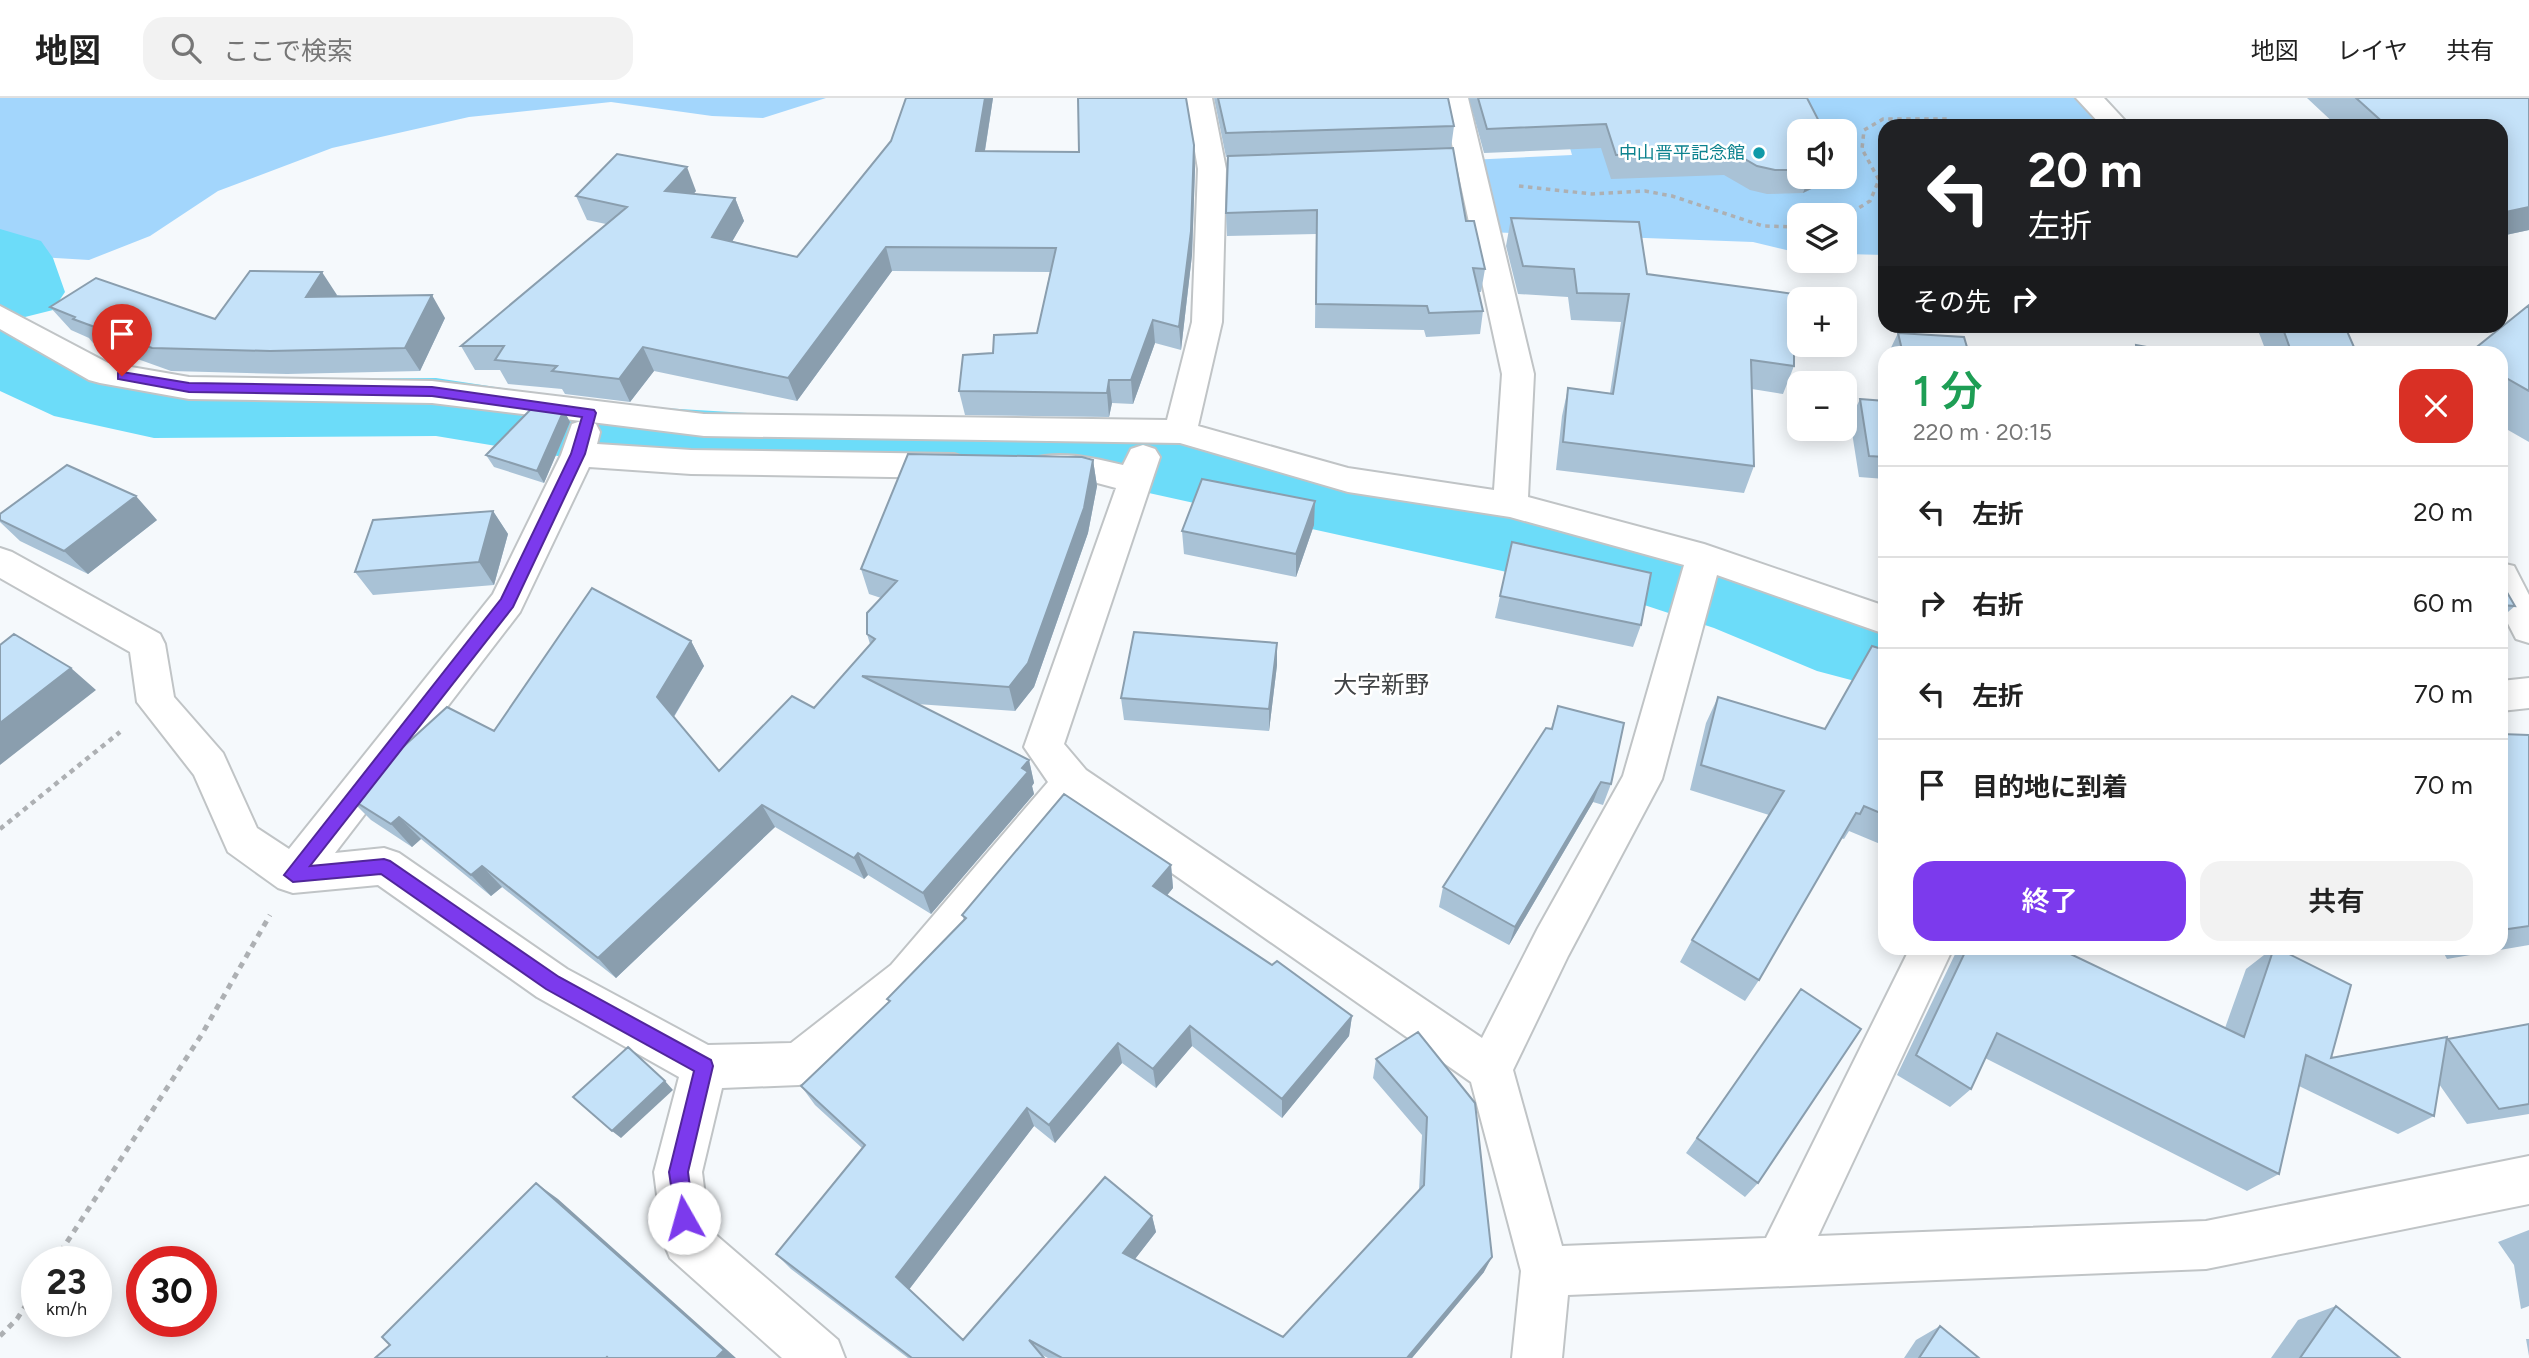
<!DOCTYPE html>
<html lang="ja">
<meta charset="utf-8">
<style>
body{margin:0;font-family:Figtree,"Noto Sans JP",sans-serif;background:#f2f2f2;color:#222;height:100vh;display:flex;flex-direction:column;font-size:26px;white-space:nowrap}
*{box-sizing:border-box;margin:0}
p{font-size:23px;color:#767676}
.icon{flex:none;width:38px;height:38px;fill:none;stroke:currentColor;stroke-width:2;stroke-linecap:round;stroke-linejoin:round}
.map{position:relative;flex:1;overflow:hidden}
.sheet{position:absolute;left:1878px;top:248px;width:630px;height:609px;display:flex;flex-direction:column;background:#fff;border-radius:21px;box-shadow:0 4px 18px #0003}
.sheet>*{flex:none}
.top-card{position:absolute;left:1878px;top:21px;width:630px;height:214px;border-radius:21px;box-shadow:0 4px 18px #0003;background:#202124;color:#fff;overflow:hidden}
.controls{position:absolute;left:1787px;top:21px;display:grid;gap:14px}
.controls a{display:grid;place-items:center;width:70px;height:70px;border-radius:14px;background:#fff;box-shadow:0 4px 18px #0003;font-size:35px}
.speed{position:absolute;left:21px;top:1148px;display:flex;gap:14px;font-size:35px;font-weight:700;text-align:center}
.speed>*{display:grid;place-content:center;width:91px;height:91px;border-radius:50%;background:#fff;box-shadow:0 4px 18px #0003;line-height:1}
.speed small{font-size:18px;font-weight:400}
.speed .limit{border:10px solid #d22;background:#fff;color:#111}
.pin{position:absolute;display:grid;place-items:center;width:60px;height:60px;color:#fff;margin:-72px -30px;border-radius:50% 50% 50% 0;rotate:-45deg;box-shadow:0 0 7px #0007}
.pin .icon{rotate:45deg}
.me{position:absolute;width:77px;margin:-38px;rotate:353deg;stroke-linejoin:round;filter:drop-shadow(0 0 5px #0008)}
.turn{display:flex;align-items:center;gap:24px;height:147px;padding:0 35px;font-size:32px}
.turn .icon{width:91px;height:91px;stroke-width:2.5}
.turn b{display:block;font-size:49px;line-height:60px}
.then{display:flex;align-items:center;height:66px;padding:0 35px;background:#0003;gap:14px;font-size:26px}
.round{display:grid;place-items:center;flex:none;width:74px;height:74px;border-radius:21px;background:#f2f2f2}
.headline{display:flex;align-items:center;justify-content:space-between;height:119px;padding:0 35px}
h1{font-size:42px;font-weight:600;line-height:52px;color:#1e9e55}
.action{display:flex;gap:14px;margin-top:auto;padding:14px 35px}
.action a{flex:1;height:80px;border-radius:21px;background:#7c3aed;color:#fff;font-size:28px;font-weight:600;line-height:80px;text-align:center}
.action a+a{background:#f2f2f2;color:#222}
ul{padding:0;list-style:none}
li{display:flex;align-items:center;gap:21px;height:91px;padding:0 35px;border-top:2px solid #e0e0e0}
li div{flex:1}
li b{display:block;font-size:26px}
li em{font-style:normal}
header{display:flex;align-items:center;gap:42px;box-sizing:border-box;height:98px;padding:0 35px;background:#fff;border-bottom:2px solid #e0e0e0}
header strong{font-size:33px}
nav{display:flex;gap:38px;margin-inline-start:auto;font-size:24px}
.search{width:490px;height:63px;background:#f2f2f2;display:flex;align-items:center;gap:18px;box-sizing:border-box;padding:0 24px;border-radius:21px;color:#767676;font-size:26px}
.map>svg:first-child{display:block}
.green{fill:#a3d6fc;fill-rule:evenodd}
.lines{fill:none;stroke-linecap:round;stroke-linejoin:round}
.river{fill:#6cdcf9;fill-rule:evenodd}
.minor-casing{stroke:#c0c4c6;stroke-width:4}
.path-far2{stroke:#adb0b3;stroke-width:3.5;stroke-dasharray:4.5 4.5;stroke-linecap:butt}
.path-far1{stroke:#adb0b3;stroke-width:4.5;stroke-dasharray:5 5;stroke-linecap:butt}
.path{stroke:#adb0b3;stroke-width:5;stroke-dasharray:6 6;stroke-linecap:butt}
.minor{fill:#fff;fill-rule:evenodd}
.wall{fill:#a9c2d6}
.shaded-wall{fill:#8a9eae}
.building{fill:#c5e2f9;stroke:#8a9eae;stroke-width:2}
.route{fill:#7c3aed;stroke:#51269a;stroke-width:2}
.culture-dot{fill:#0f9aa8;stroke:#fff;stroke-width:2.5}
.labels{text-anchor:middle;stroke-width:5;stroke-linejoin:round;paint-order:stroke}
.far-culture-label{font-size:18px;fill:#0d838f;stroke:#fff;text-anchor:end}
.quarter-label{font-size:24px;fill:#404345;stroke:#fff}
</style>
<header>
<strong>地図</strong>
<div class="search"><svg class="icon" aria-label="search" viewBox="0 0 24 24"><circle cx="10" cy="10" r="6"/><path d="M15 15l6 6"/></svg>ここで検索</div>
<nav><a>地図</a><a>レイヤ</a><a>共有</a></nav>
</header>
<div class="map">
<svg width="2529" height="1260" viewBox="0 0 2529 1260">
<rect width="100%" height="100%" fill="#f5f9fc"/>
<!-- green -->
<path class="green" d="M0,0H826L763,20L712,18L611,4L469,19L332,50L218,93L150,138L89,162L39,159L0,136Z
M1644,0H2089L2117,28H1885V157L1845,156L1844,117H1799V155L1753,144L1486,134L1469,62L1572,57L1562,21ZM1799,33H1844V79H1799Z"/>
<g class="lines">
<!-- river -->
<path class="river" d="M0,131L41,143L53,160L65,194L53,212L25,219L0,213Z
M0,232L29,240L102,272L154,282L436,280L612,307L766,316L1099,322L1625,430L1782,478L1863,510L1885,515V591L1817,573L1714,530L1620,499L1099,384L766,378L612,367L436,338L154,340L54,318L0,293Z"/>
<defs>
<path id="minor" d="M1186,0H1212L1226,71L1222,224L1198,328L1348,370L1494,392L1502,276L1442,0H1468L1534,276L1528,399L1704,446L1885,508V536L1717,477L1662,681L1568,858L1513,972L1562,1148L1766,1140L1910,850H1953L1818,1138L2206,1123L2529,1058V1106L2206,1171L1568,1197L1562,1260H1512L1521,1173L1471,984L1076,708L921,895L815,981L799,987L722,990L702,1074L709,1131L838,1242L845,1260H782L670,1160L663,1143L654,1074L679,979L537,899L378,787L293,795L278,790L228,754L194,677L137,604L130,554L0,480V450L12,454L160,536L165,546L174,599L223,655L257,730L289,751L493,496L561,357L572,326L581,323L432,305L189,301L100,285L89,282L0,231V208L108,265L189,279L432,283L704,316L1167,322L1192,224L1198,71ZM591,324L704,338L1180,345L1348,394L1510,419L1684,467L1623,678L1538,830L1482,940L1086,672L1064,646L1160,359L1155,351L1143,347L1131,351L1123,367C1093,360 1061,352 1030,361L1025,369L1030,377L1042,381L1086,382L1116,390L1024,649L1048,684L891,867L791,945L708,947L567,871L399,755L384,750L335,755L520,514L589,369L691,376L954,380L966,376L971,368L966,360L954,356L691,352L597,346L600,334L596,326Z
M2076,0H2104L2130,28H2102Z
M2501,465L2514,468L2529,497V545L2516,541L2501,512Z
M2529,580V610L2501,613V583Z"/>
</defs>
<!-- minor casing -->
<use href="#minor" class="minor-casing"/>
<!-- path-far2 -->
<path class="path-far2" d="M1519,88L1592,96L1645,93L1672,98L1763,128L1799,129
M1844,119L1870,103L1879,82L1862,51L1864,32L1883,21H1951"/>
<!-- path-far1 -->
<path class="path-far1" d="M0,731L120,634"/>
<!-- path -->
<path class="path" d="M54,1164L202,936L270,817
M0,1238L17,1221L37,1190"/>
<!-- minor -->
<use href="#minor" class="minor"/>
</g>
<!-- wall -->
<path class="wall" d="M906,0H993L985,53L1079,54L1194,47L1195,71L1192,157L1181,252L1155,245L1133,306L1112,305L1109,319L965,317L959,293L993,255L1037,235L1050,174L892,173L797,303L654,273L630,304L565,296L562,291L508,286L500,272H475L461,248L606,126L587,122L576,98L696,93L693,96L735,100L744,123L732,143L797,159L891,43Z
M1214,0H1448L1454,28L1451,50L1466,123L1485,171L1481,194H1479L1483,213L1480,236L1426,239L1424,232L1315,230L1316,136L1227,138L1226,115L1228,59H1226Z
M1469,0H1807L1799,33V79H1830L1828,83L1803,95L1767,96L1750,92L1724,77L1611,81L1601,50L1484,55Z
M2307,0H2529V132L2501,138V28H2337Z
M1511,120L1647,176L1794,268L1783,296L1752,291L1754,368L1744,395L1556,372L1562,318L1568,290L1610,295L1621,224L1571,222L1568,199L1518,196L1506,148Z
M337,197L445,220L420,273L287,276L171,273L93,245L89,240L71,232L50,209L215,221Z
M2529,207V344L2501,328V256Z
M2265,228H2342L2357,256H2267L2259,235Z
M1898,235L1969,256H1888Z
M2136,247L2184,256H2131Z
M1860,301L1885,303V381L1859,379L1850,322Z
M570,324L544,385L494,369L486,357Z
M1093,362L1097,388L1088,435L1034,589L1015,613L917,606L1029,662L1034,685L1032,688L1034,696L931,816L868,777L864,781L775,729L616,880L502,789L491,798L421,741L412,749L371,722L348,699L691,543L704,568L674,619L719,673L814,610L870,546L867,536L881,500L869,496L861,471Z
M493,413L508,436L494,487L373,497L355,474Z
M0,416L157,422L88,476L20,443L0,424Z
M1314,427L1296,479L1184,456L1182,433Z
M2501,484L2515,508L2501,520Z
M1500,498L1641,527L1633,549L1495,520Z
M1885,552V748L1849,733L1844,741L1841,740L1759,882L1745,903L1680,864L1692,842L1769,717L1690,692L1706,625L1718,599L1825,631Z
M1277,567L1269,633L1124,622L1121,600Z
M1558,608L1611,686L1603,707L1593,704L1509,847L1439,809L1443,789L1551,631Z
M2501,636L2529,637V847L2447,861L2441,850H2501Z
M1171,767L1173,790L1167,797L1272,867L1352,918L1349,938L1282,1020L1192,948L1156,990L1122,965L1055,1045L1034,1028L909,1191L963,1242L1152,1118L1156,1134L1135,1161L1283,1239L1419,1092L1422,1037L1373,980L1376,961L1418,934L1484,1174L1412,1260H1048L1040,1256L1044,1260H908L791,1171L776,1156L862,1050L815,1007L801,988L889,904L887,901L964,822L962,817Z
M1958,850H2058L2225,930L2246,871L2273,850H2277L2331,960L2446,942L2529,926V1016L2467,1026L2439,986L2434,1018L2398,1036L2299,988L2279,1076L2247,1093L1985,960L1971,991L1950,1009L1897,977Z
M1801,891L1758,1085L1745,1099L1686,1055Z
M2529,1132V1208L2521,1211L2514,1167L2498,1144Z
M2336,1208L2400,1260H2271L2298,1222Z
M1940,1228L1979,1260H1904L1916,1242Z
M2526,1241H2529V1258Z"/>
<!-- shaded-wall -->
<path class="shaded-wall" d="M985,0H993L981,77L976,53Z
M1194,47L1195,71L1192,157L1181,252L1179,229Z
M687,69L696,93L675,117L665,93Z
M1809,79H1830L1828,83L1803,95Z
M735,100L744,123L721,163L712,139Z
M2529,109V132L2501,138V115Z
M886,149L892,173L797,303L788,280Z
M322,174L337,197L322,222L306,199Z
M432,197L445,220L420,273L405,250Z
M1153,222L1155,245L1133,306L1131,282Z
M643,249L654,273L630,304L619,281Z
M1109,282L1112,305L1109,319L1107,295Z
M564,312L570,324L544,385L537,373Z
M1093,362L1097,388L1088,435L1034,589L1015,613L1009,589Z
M136,398L157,422L88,476L64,453Z
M1315,403L1314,427L1296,479V456Z
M493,413L508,436L494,487L479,464Z
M691,543L704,568L671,623L657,599Z
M1277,545V567L1269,633V611Z
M71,570L96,592L0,667V625Z
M1029,662L1034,685L1032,688L1034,696L931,816L923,795Z
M1601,684L1593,704L1509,847L1515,829Z
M762,707L775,729L616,880L598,860Z
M399,719L421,741L412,749L391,726Z
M858,755L868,777L864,781L854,760Z
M1171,767L1173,790L1156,811L1153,788Z
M482,768L502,789L491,798L471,777Z
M1352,918L1349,938L1282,1020V1001Z
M1190,928L1192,948L1156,990L1153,971Z
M1118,945L1122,965L1055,1045L1049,1027Z
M665,983L673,992L621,1040L612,1033Z
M1027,1010L1034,1028L908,1193L896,1179Z
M536,1085L558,1101L736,1260H716Z
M1152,1118L1156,1134L1128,1170L1123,1155Z
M1492,1159L1484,1174L1412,1260H1407Z"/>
<!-- building -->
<path class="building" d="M906,0H985L976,53L1079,54L1078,0H1186L1194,47L1191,133L1179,229L1153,222L1131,282H1109L1107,295L959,293L963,257L993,255L994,237L1037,235L1056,150L886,149L788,280L643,249L619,281L552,273L557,268L495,262L504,248H461L627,109L576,98L617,56L687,69L665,93L735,100L712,139L797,159L891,43Z
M1218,0H1448L1454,28L1226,35Z
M1478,0H1807L1824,33H1799V72H1775L1757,68L1731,53L1616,57L1606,26L1487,31Z
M2356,0H2529V109L2501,115V28H2387Z
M1453,50L1466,123H1474L1485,171L1473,170L1483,213L1429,215L1427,208L1316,206L1317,112L1226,115L1228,58Z
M1511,120L1639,124L1647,176L1794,196V268L1751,262L1754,368L1563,344L1568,290L1613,296L1629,196L1577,195L1574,171L1523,168Z
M250,173L322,174L306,199L432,197L405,250L270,253L152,250L73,221L75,219L50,209L96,180L215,221Z
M2529,207V293L2501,277V256H2468Z
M2282,228H2342L2347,233L2357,256H2292Z
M1898,235L1964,239L1969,256H1903Z
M2136,247L2184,256H2137Z
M1860,301L1885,303V359L1869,358Z
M534,308L564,312L537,373L486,357Z
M908,356L1082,359L1093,362L1084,410L1028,565L1009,589L862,578L1029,662L1022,670L1028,674L923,795L858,755L854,760L762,707L598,860L482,768L471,777L399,719L391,726L348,699L447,609L494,633L592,490L691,543L657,599L719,673L792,598L814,610L875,541L867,536V515L897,483L861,471Z
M67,367L136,398L64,453L0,422V416Z
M1202,381L1315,403L1296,456L1182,433Z
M493,413L479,464L355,474L373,422Z
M1512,444L1651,475L1641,527L1500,498Z
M2501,484L2515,508L2501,507Z
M1134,534L1277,545L1269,611L1121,600Z
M14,536L71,570L0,625V547Z
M1872,548L1885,552V717L1864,708L1860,716L1856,715L1759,882L1692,842L1784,693L1701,667L1718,599L1825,631Z
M1558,608L1624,625L1611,686L1601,684L1515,829L1443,789L1546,630L1552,631Z
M2501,636L2529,637V828L2501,832Z
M1064,696L1171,767L1153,788L1272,867L1277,863L1352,918L1282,1001L1190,928L1153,971L1118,945L1049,1027L1027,1010L896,1179L963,1242L1105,1079L1152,1118L1123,1155L1283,1239L1424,1087L1427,1019L1376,961L1418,934L1475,1005L1492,1159L1407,1260H1062L1029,1242L1044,1260H912L776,1156L865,1047L801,988L890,903L887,901L966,820L962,817Z
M1967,850H2058L2244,939L2274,850H2277L2351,887L2331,960L2447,939L2434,1018L2306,957L2279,1076L1997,935L1971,991L1916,957Z
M1801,891L1861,931L1758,1085L1697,1040Z
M2529,926V1006L2499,1011L2448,941Z
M628,949L665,983L612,1033L573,999Z
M536,1085L724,1252L716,1260H608L607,1259L606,1260H375L390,1247L382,1239Z
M2336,1208L2400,1260H2300Z
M1940,1228L1979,1260H1919Z"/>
<!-- route -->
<path class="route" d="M122,274L189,285L432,289L594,312L596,315L585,356L513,509L310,768L384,761L390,763L559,879L711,962L713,968L688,1074L694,1120L691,1127L684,1130L677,1127L669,1074L694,973L546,891L381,776L293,784L284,777L501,501L571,356L582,319L432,298L189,294L118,281V275Z"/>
<!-- markers -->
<circle class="culture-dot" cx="1759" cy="55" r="7"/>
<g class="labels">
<!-- far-culture labels -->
<g class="far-culture-label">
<text x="1745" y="61">中山晋平記念館</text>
</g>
<!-- quarter labels -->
<g class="quarter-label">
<text x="1381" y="595">大字新野</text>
</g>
</g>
</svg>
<div class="controls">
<a><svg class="icon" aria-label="sound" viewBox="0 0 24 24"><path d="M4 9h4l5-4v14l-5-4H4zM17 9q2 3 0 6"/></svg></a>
<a><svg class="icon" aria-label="layers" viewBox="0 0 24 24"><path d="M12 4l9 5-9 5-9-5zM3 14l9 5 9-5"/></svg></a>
<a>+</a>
<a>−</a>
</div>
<div class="speed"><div>23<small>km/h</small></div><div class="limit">30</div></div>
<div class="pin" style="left:122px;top:278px;background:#d93025"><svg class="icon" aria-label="arrive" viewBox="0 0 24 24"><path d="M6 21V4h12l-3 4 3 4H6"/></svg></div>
<svg class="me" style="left:684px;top:1120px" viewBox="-20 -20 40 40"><circle r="19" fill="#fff"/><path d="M0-13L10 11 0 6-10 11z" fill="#7c3aed"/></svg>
<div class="top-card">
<div class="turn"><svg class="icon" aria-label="left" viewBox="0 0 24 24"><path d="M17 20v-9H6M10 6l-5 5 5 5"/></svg><div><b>20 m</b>左折</div></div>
<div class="then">その先<svg class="icon" aria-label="right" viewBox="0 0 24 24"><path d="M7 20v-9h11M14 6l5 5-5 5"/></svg></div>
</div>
<section class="sheet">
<div class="headline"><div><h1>1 分</h1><p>220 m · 20:15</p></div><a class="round" style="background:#d93025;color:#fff"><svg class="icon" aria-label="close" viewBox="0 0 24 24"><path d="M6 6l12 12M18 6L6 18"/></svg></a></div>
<ul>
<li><svg class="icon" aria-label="left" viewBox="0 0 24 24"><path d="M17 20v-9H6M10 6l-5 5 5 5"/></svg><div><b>左折</b></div><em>20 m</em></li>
<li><svg class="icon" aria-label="right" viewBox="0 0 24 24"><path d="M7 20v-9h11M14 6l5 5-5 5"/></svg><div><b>右折</b></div><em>60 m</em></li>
<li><svg class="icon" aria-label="left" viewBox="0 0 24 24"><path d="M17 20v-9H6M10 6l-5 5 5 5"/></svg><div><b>左折</b></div><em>70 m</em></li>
<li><svg class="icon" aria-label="arrive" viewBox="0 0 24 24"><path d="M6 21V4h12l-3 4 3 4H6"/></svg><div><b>目的地に到着</b></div><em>70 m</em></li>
</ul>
<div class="action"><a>終了</a><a>共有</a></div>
</section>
</div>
